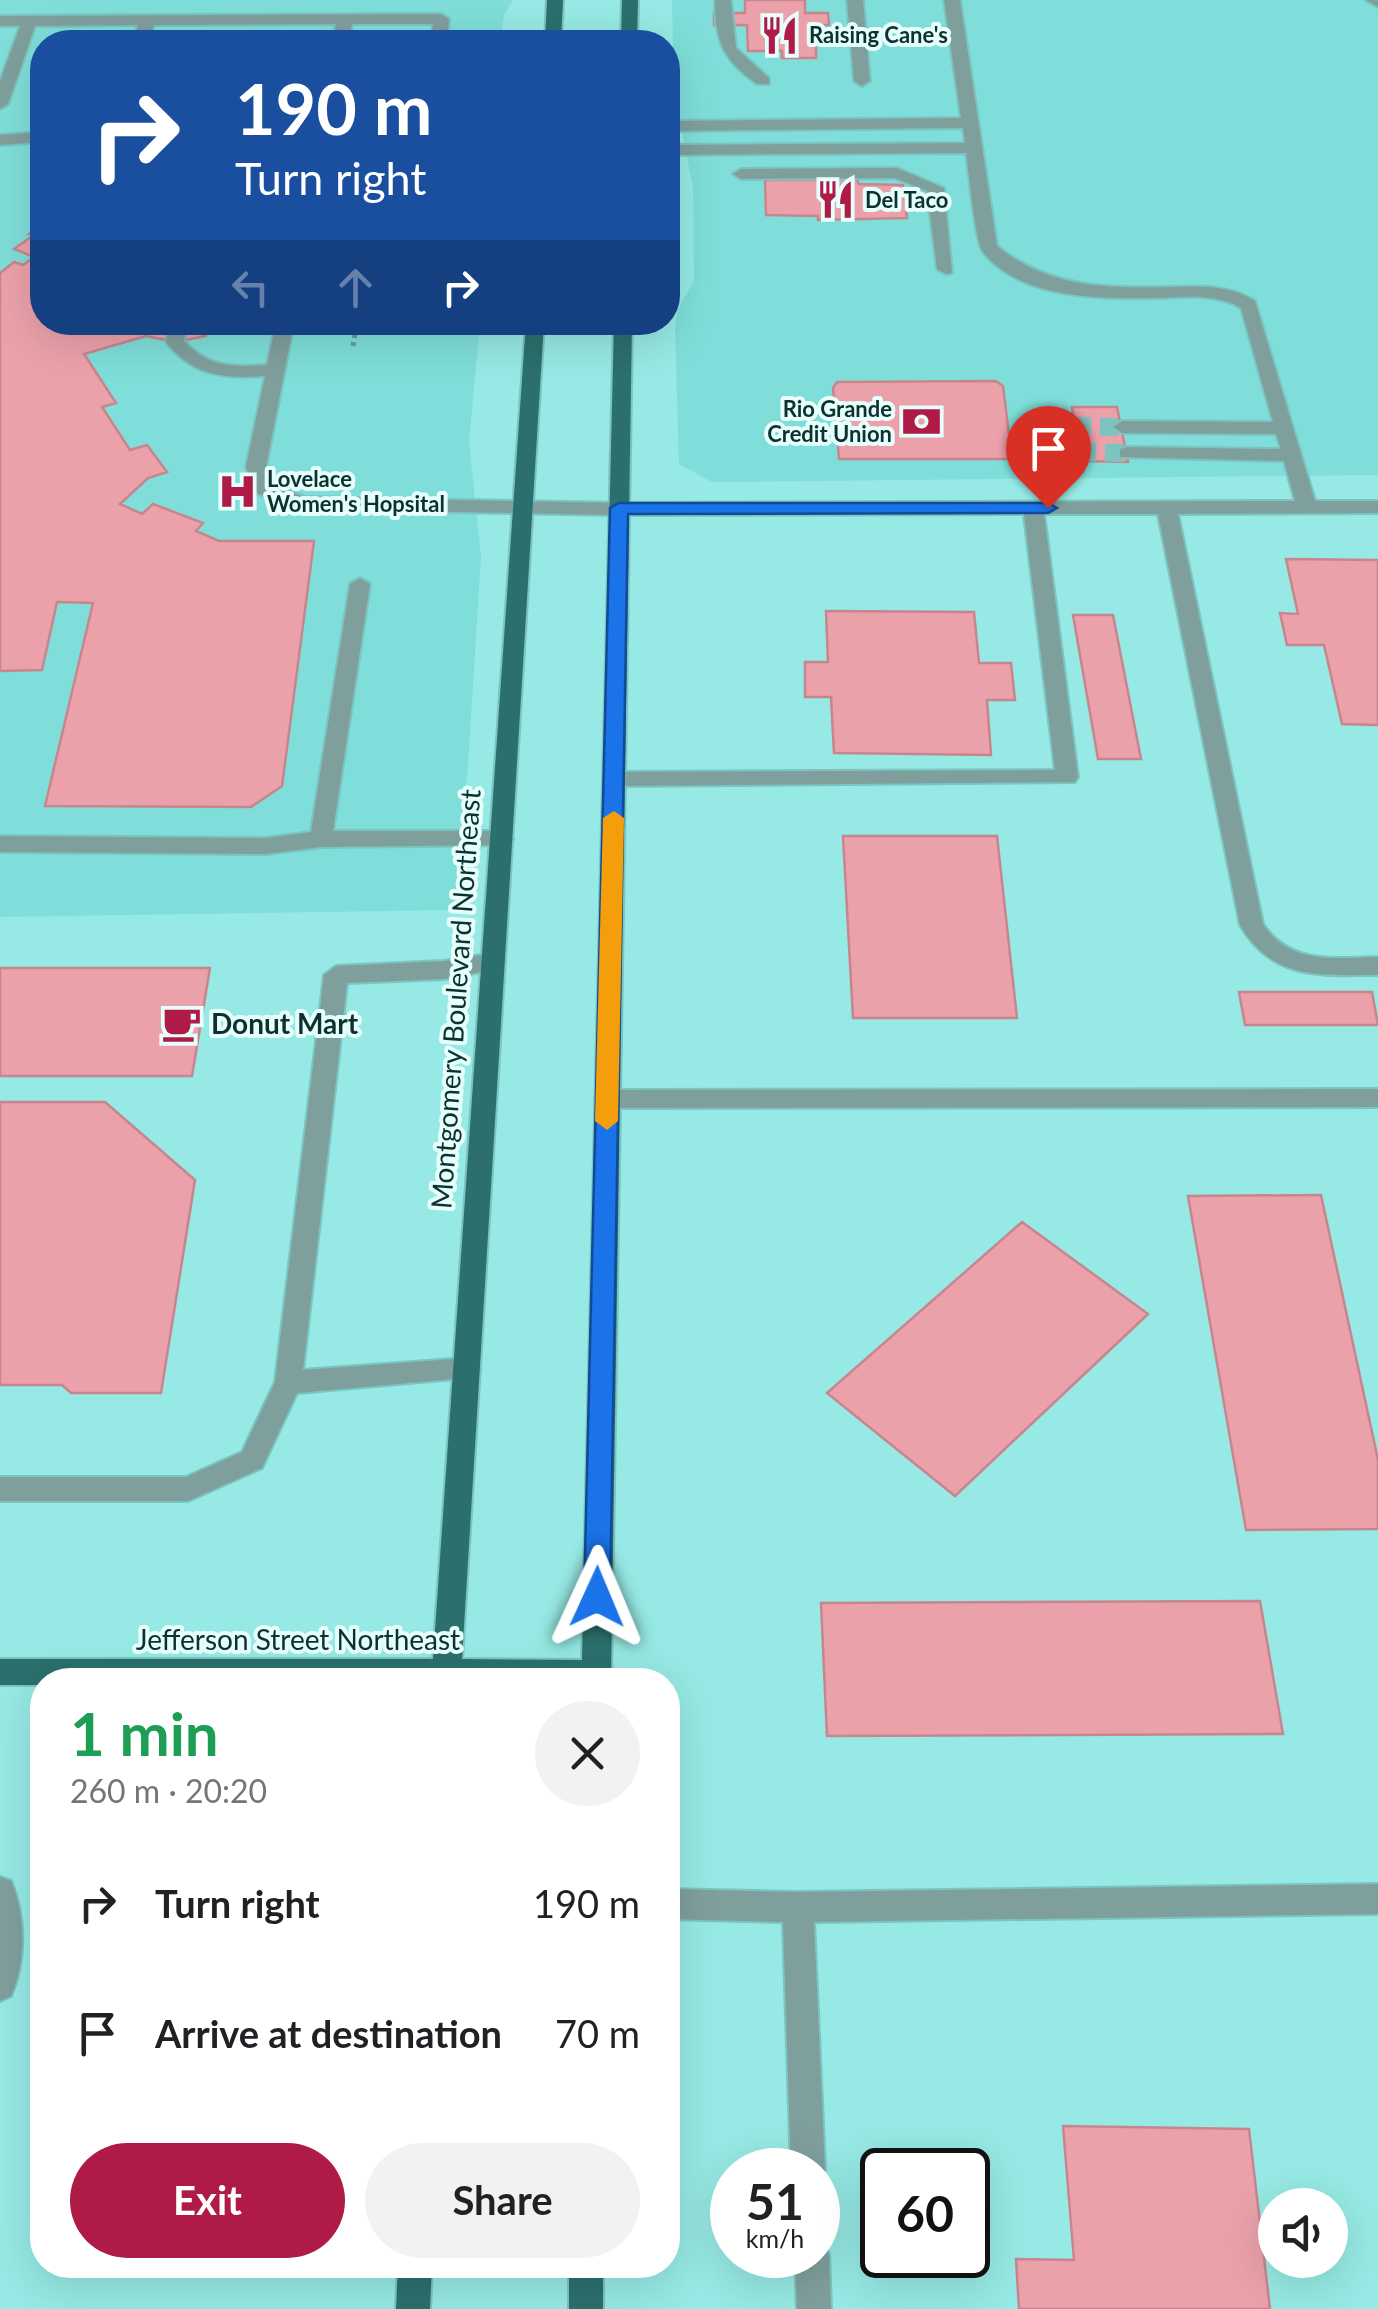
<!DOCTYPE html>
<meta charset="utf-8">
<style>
body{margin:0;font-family:Lato,sans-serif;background:#f2f2f2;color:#202124;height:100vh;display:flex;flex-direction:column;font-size:38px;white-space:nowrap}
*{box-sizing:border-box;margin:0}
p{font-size:32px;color:#757577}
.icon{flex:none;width:55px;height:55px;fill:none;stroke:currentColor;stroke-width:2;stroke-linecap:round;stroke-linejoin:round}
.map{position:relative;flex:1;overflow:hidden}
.sheet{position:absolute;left:30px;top:1668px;width:650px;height:610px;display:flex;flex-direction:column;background:#fff;border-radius:40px;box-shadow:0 10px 40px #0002}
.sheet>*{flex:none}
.banner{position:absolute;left:30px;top:30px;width:650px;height:305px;border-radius:40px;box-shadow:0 10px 40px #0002;background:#1a4fa0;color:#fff;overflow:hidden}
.fabs{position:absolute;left:1258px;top:2188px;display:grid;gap:20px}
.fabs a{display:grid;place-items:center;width:90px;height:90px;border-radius:50%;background:#fff;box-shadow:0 10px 40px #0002;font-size:50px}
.speed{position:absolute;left:710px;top:2148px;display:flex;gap:20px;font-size:50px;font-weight:700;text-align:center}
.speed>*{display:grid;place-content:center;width:130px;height:130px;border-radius:50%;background:#fff;box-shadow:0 10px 40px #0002;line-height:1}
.speed small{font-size:25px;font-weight:400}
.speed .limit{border:5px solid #111;border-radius:15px;background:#fff;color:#111}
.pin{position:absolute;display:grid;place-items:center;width:85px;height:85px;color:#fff;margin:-102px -42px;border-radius:50% 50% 50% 0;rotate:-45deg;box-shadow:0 0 10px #0007}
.pin .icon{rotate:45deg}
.me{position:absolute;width:110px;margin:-55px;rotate:1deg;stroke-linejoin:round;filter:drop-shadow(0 0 8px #0008)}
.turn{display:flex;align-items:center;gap:35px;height:210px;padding:0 40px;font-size:45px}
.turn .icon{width:130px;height:130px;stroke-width:2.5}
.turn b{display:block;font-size:70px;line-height:85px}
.lanes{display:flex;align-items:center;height:95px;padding:0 40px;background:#0003;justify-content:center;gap:50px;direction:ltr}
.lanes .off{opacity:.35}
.round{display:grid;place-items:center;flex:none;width:105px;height:105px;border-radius:52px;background:#f2f2f2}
.head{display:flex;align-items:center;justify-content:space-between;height:170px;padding:0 40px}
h1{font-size:60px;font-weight:700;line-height:75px;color:#1e9e55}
.action{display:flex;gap:20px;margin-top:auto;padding:20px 40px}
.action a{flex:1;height:115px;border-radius:60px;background:#af1b46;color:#fff;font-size:40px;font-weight:700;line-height:115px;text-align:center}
.action a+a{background:#f2f2f2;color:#202124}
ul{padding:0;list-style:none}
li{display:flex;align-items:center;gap:30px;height:130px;padding:0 40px}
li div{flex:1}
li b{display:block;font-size:38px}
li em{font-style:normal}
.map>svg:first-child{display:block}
.built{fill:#7fded9}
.building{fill:#eba1aa;stroke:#c7868d;stroke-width:2.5}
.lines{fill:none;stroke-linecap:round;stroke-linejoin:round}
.minor-tunnel{stroke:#7bc4c0;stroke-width:18;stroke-dasharray:18 9;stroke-linecap:butt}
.minor-casing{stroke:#7bc4c0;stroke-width:4}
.major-casing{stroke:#7bc4c0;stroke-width:4}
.path{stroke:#60a09c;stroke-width:5;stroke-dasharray:4 4;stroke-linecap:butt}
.minor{fill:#7f9f9d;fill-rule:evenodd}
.major{fill:#2b706d;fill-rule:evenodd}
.route{fill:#1a73e8;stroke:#114b97;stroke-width:2.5}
.slow{fill:#f59e0b}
.labels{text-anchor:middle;stroke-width:8;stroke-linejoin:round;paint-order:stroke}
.far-poi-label{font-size:22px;font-weight:bold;fill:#0d312f;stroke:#e6fefc;text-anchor:start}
.street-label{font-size:28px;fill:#0d312f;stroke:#e6fefc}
.poi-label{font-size:28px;font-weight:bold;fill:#0d312f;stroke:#e6fefc;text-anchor:start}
</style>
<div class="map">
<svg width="1378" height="2309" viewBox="0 0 1378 2309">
<rect width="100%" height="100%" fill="#96e9e4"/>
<!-- built -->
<path class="built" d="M0,0H513L504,15L500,42H42V322L480,323L469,442L481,557L468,765L454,910L0,917Z
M672,0H1378V475L712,482L679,464L675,328L678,309L694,281L693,188L674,92Z"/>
<!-- building -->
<path class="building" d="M745,0H805V13H828L829,25H809L810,45H816V58H782V51H748L747,25H714V13H745Z
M840,176H855L859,184L903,185L907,218L818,220V216L766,215L765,180H837Z
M42,223V322H209L206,336L175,342L146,336L84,354L116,403L102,407L130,450L147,445L167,472L148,478L120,504L142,514L153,504L203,523L196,531L219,541H314L282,786L251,807L45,806L93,603L57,602L42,670L0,671V273L14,262L23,265L34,257L14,249L34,235L29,234Z
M996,381L1003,386L1012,459H839L833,388L837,382Z
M1072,407H1117L1128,462L1080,461Z
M1286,559L1378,560V725L1342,724L1324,645H1287L1280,613L1298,614Z
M826,611L974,612L979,663H1011L1015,700H987L991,755L834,753L831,697H805V662H828Z
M1073,615H1113L1141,759H1098Z
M843,836H997L1017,1018H853Z
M0,968H210L192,1076H0Z
M1239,992H1372L1378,1025H1245Z
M0,1102H105L195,1180L161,1393H71L62,1385H0Z
M1321,1195L1378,1460V1529L1246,1530L1188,1196Z
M1022,1222L1148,1314L955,1496L827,1393Z
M1260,1601L1283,1734L827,1736L821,1603Z
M1063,2126L1249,2129L1270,2309H1019L1016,2259L1074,2260Z"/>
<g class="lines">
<!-- minor-tunnel -->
<path class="minor-tunnel" d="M1073,426L1122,427
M1078,452L1127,453"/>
<defs>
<path id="minor" d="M715,0H731L736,48L769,78V84H757C723,60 715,41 715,0Z
M847,0H863L870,81L862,86L854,81Z
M944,0H960L997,246C1050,289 1108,288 1173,287C1202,286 1230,285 1255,301L1315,501H1378V513L1178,514L1263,924C1290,965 1335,958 1378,957V975C1320,975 1273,981 1240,925L1158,514H1044L1078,777L1075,782L614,786L603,779L614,772L1055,770L1024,514L619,515L303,509L256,493L246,467L265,376C224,379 193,376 166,342L170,322H188L184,341C209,368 233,367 267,365L276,322H294L266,467L272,485L305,497L619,503L1295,501L1284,461L1120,457V449L1127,447L1281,449L1276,434L1122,433L1113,427L1122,421L1273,422L1241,308C1216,293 1185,297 1158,298C1103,299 1021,300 983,252C975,241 969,171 966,153L668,155V145L965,143L963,128L668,131V121L961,118Z
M1366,0H1378V7Z
M441,14L449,19L447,42H431L433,24H352L349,42H333L336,24L154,25L149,42H133L138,25L35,26L8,104L0,109V81L20,26H0V16Z
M42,132V142L0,145V135Z
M897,168L944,188L952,273L946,274L937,269L927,191L895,178L741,179L733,174L741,169Z
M1034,420H1073L1082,426L1073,432L1027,430L1025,426Z
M1078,446L1088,452L1085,456L1039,459L1029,453L1039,447Z
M360,578L370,584L333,831H502L513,839L510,845L321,847L266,854L0,852V836L266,838L311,832L350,584Z
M493,953L501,956L505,962L501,968L444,979L347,983L303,1370L467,1358L476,1361L480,1369L476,1377L297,1393L262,1468L188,1501H0V1477H186L242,1452L275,1382L324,975L336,966L444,961Z
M1378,1089V1107L607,1108L598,1106L595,1099L598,1092L607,1090Z
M0,1877L11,1881C26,1917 26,1961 11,1996L0,2001Z
M1378,1884V1914L814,1922L825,2170L818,2183V2170H791L783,1922L668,1919V1889L798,1892Z
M818,2240L824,2243L829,2255L831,2309H797L795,2255H818Z"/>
<path id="major" d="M547,0H563L561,42H545Z
M622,0H638L637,42H621Z
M526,322H544L462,1659L582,1660L614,322H632L611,1680H42V1685H0V1659H433Z
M398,2265H432L430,2309H396Z
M569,2265H603V2309H569Z"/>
</defs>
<!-- minor casing -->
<use href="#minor" class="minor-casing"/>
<!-- major casing -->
<use href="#major" class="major-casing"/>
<!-- path -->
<path class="path" d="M369,322L409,331L458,323
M353,346L357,322"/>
<!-- minor -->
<use href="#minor" class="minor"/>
<!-- major -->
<use href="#major" class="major"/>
</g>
<!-- route -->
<path class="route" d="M619,503H1048L1057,508L1048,513L628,514L610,1597L606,1605L597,1608L588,1605L584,1597L610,508Z"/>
<!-- slow -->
<path class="slow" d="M614,811L624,818L618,1121L607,1130L595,1121L603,818Z"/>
<!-- icons -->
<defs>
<symbol id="restaurant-bare" viewBox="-9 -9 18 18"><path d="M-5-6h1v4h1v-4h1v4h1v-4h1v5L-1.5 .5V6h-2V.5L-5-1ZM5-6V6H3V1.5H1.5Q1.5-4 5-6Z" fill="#af1b46" stroke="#e6fefc" stroke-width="2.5" paint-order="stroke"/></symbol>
<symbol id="bank-bare" viewBox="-9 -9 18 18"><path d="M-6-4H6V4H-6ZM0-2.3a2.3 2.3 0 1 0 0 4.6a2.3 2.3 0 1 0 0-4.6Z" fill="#af1b46" stroke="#e6fefc" stroke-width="2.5" paint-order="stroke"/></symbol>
<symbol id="hospital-bare" viewBox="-9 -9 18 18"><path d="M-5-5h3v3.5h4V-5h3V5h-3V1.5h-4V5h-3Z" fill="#af1b46" stroke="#e6fefc" stroke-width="2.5" paint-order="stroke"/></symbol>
<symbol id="cafe-bare" viewBox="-9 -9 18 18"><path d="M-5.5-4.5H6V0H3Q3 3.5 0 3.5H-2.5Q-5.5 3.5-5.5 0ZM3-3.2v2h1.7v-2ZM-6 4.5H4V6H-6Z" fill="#af1b46" stroke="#e6fefc" stroke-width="2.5" paint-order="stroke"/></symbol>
</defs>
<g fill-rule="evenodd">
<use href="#restaurant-bare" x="752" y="8" width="55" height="55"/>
<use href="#restaurant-bare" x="808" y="172" width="55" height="55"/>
<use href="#bank-bare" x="894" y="394" width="55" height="55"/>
<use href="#hospital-bare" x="210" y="464" width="55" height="55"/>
<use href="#cafe-bare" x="154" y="996" width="55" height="55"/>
</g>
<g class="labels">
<!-- far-poi labels -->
<g class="far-poi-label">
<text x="809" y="43">Raising Cane's</text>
<text x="865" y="208">Del Taco</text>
<text x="892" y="417" text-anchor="end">Rio Grande<tspan x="892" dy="25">Credit Union</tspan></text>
<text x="267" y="487">Lovelace<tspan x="267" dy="25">Women's Hopsital</tspan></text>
</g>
<!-- street labels -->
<g class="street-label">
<text transform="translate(456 999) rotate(-86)" y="10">Montgomery Boulevard Northeast</text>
<text x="298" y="1650">Jefferson Street Northeast</text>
</g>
<!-- poi labels -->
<g class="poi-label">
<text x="211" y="1034">Donut Mart</text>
</g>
</g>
</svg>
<div class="fabs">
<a><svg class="icon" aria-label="sound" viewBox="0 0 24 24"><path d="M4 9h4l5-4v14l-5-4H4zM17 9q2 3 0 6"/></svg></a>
</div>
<div class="speed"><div>51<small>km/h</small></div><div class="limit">60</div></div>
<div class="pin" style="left:1048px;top:508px;background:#d93025"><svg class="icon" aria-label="arrive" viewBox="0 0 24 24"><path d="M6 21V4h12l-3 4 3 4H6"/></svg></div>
<svg class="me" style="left:597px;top:1597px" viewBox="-20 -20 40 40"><path d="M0-17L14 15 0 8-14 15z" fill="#1a73e8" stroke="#fff" stroke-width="4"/></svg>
<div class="banner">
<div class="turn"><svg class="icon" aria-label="right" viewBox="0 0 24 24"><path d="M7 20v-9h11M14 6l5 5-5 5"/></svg><div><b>190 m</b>Turn right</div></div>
<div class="lanes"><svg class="icon off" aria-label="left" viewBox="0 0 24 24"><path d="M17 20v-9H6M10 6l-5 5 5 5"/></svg><svg class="icon off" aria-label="ahead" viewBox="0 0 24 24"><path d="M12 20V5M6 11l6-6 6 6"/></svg><svg class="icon" aria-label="right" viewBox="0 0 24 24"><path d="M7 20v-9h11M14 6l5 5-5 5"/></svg></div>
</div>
<section class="sheet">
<div class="head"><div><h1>1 min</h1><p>260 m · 20:20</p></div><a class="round"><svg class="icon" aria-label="close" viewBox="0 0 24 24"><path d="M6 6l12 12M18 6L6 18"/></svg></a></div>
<ul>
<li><svg class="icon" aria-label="right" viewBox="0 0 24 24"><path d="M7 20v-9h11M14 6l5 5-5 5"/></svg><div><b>Turn right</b></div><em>190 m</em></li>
<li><svg class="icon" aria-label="arrive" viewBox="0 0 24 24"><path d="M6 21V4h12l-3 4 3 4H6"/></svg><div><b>Arrive at destination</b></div><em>70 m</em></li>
</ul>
<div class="action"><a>Exit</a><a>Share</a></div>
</section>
</div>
